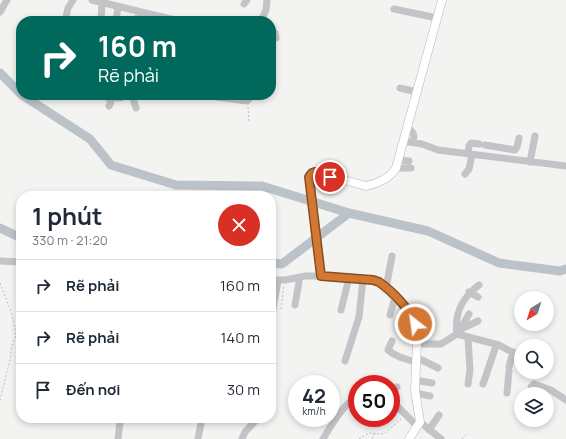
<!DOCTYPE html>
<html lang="vi">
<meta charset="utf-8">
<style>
body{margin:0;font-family:Manrope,sans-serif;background:#f2f2f3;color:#1f2937;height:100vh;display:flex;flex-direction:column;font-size:15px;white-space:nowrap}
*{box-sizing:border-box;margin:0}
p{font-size:13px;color:#747a83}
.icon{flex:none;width:22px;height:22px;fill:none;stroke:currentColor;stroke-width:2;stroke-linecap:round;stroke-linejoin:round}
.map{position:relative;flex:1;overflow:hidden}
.sheet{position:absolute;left:16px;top:191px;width:260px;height:232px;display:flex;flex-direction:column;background:#fff;border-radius:16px;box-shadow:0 2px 6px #0003}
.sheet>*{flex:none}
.hud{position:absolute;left:16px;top:16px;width:260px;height:84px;border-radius:16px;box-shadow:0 2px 6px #0003;background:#00695c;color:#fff;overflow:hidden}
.needle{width:26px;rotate:218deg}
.buttons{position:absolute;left:514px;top:291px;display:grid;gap:8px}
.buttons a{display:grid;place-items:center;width:40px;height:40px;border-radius:50%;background:#fff;box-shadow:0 2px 6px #0003;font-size:20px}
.speed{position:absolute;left:288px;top:375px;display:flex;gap:8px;font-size:20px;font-weight:700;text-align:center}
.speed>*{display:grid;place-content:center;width:52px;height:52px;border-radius:50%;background:#fff;box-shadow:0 2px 6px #0003;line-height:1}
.speed small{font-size:10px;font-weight:400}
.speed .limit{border:6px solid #d22;background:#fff;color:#111}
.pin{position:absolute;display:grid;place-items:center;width:34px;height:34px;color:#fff;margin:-17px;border:2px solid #fff;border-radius:50%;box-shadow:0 1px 4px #0007}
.me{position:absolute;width:44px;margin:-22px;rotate:330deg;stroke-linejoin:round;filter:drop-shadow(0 0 3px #0008)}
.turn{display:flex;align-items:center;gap:14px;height:84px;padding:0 16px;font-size:18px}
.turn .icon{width:52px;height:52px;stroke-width:2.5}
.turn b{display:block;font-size:28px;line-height:34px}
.round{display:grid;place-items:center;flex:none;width:42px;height:42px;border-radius:21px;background:#f2f2f3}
.overview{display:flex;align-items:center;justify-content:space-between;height:68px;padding:0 16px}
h1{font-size:24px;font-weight:700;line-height:30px}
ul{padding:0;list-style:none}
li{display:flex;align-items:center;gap:12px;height:52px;padding:0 16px;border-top:1px solid #e0e1e3}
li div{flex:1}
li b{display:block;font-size:15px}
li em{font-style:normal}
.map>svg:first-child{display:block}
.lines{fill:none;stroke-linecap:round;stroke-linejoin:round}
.river{stroke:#bbc3c8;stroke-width:9}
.major-casing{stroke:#b5b7bb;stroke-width:9}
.path{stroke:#bbbcbf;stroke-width:1;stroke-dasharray:2 2;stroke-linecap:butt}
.minor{stroke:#c2c4c8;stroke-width:7}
.major{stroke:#fff;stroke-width:8}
.route-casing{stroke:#884e20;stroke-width:10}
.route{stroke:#d27832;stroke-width:7}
</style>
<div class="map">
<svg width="566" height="439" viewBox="0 0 566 439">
<rect width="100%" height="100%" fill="#f3f4f1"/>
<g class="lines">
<!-- river -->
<path class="river" d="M0,73L21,94
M22,95L90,139L111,165L176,185L262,186L349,213
M0,228L21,238
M271,263L282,264L349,213L428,231L499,263L560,271L566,269"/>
<defs>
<path id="major" d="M409,439L420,422L415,390L417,344L415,324L413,317L409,310L379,282L373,280L321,276L309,177L312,173L315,172L366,186C377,184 390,178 396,168L442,0"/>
</defs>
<!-- major casing -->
<use href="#major" class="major-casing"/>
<!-- path -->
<path class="path" d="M248,107L249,122
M0,283L12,314L16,335L12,346L10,360L0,400
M281,309L284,285
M359,439L369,433L384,434L401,419
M372,439L374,434
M462,439L468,433"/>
<!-- minor -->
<path class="minor" d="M92,0L179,21
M244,4L247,0
M394,9L437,18
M0,12L7,0
M52,20L60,21
M65,21L68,8L73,0
M101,21L102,3
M116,21L118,7
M137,21L139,12
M261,21L266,10L267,0
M271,29L275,33L276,38
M271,62V69
M400,88L417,92
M106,95L111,102L109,106
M108,95L117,98H121L123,95
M132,95L136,108
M214,95L217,97L247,101L253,95
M407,126L413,133L414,137
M403,141L422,144L438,150L566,166
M485,145L515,150L517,147L519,138
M468,154L469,146L471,143L479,144
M398,160L409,161
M530,162L535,136
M396,168H411
M465,174L469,169L472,155
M0,261L21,262
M271,280H285L305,276H321
M386,288L392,256
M469,292L478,297
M295,305L299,282
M273,309L278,281
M341,310L349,278
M390,315L395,297
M461,328L469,314
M457,331L478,321
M457,334L499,345L521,357
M457,334C454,313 462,298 479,285
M392,341L388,350C396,357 405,359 416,362
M417,344H441L457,334
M416,357L438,368
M345,361L359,317L363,279
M509,367L513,352
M415,380L432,383
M468,384L470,370L468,338
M483,384L495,349
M391,388L397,387
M415,393L430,396
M507,393L509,371
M531,394V387L534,384L551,390L566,400
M391,400L418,427
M109,418L116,419L120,422L118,439
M420,422L441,439
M429,430L439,415
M198,439L202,418
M242,439L245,432L258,418
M323,439C330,427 345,402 357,397"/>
<!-- major -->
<use href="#major" class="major"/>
</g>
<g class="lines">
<defs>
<path id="route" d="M330,177L315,172L312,173L309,177L321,276L373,280L379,282C392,291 410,309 415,324"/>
</defs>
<!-- route casing -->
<use href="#route" class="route-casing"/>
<!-- route -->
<use href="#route" class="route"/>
</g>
</svg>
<div class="buttons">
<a><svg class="needle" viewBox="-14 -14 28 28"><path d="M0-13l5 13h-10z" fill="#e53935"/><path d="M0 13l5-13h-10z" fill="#747a83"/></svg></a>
<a><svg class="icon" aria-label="search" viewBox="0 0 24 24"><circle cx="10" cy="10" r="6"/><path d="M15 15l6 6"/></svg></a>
<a><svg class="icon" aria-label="layers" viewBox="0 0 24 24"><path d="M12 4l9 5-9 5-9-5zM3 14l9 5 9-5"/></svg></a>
</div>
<div class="speed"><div>42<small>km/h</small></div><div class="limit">50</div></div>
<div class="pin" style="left:330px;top:177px;background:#d93025"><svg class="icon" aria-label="arrive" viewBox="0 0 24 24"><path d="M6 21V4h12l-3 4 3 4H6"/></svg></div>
<svg class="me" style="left:415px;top:324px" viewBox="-20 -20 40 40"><circle r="17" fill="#d27832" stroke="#fff" stroke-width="3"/><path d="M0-11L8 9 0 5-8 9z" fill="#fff"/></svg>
<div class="hud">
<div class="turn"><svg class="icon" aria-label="right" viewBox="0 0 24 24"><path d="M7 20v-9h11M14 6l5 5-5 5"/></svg><div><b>160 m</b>Rẽ phải</div></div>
</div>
<section class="sheet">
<div class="overview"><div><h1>1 phút</h1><p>330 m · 21:20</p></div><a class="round" style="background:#d93025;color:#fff"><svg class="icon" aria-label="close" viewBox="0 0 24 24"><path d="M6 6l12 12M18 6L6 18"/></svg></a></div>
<ul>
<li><svg class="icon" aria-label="right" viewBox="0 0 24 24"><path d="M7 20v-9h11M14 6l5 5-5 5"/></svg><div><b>Rẽ phải</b></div><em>160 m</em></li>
<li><svg class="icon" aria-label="right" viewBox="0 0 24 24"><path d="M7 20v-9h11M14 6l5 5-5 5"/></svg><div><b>Rẽ phải</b></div><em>140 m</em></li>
<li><svg class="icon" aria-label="arrive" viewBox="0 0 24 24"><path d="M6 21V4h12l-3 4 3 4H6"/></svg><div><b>Đến nơi</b></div><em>30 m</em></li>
</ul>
</section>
</div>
